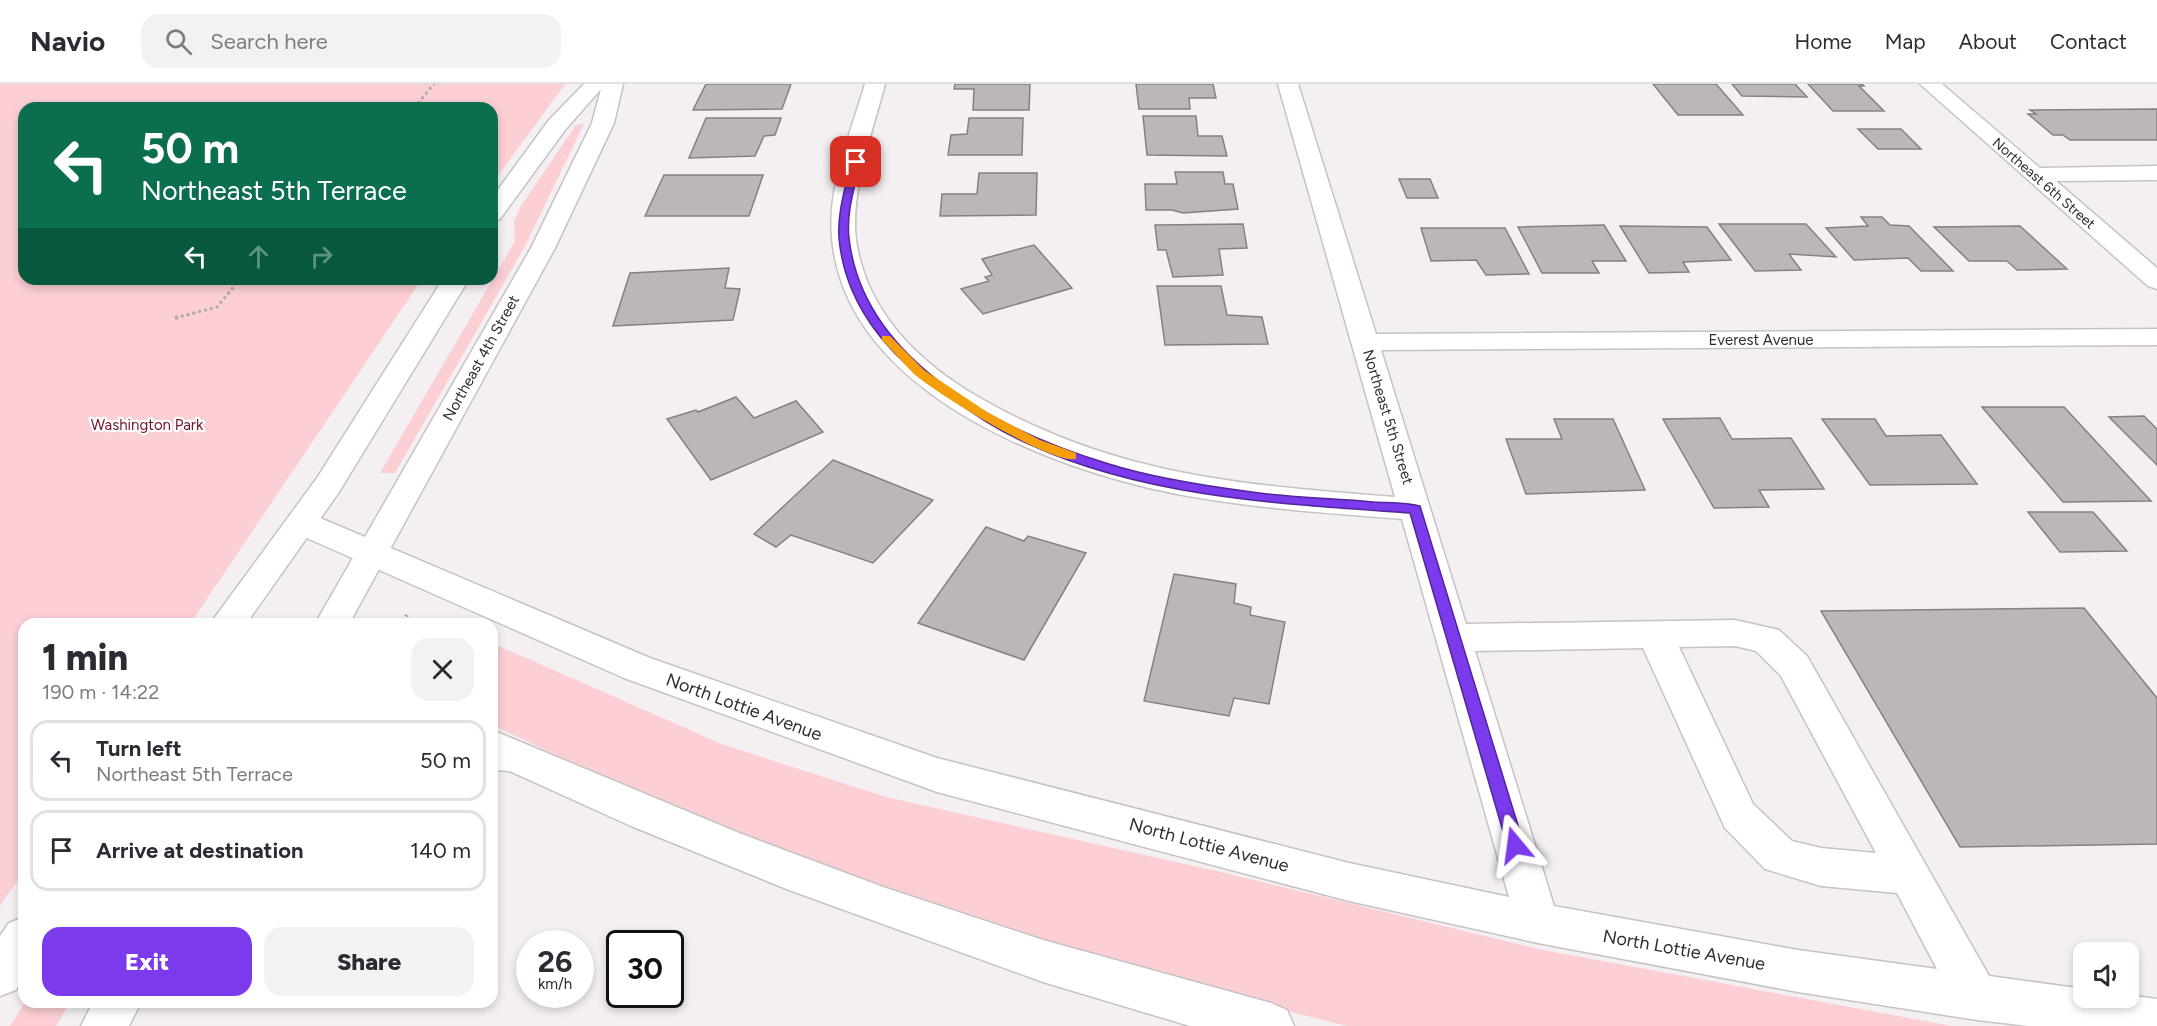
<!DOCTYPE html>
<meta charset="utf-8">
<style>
body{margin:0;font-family:Figtree,sans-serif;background:#f2f2f3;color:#2b2b33;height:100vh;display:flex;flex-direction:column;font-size:22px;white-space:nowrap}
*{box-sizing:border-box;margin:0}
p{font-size:20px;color:#7c7c81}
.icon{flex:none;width:33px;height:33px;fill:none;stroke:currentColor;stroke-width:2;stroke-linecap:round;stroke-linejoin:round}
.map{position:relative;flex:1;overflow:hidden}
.drawer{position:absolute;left:18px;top:534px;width:480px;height:390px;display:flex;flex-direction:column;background:#fff;border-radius:18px;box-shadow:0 3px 9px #0003}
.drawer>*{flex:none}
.top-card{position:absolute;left:18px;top:18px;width:480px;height:183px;border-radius:18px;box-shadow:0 3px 9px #0003;background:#0b6e4f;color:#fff;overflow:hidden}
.tools{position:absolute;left:2073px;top:858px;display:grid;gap:12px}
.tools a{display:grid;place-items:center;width:66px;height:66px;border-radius:12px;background:#fff;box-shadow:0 3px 9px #0003;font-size:30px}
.speed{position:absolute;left:516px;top:846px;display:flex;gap:12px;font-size:30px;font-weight:700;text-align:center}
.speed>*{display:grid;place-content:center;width:78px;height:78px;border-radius:50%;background:#fff;box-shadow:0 3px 9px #0003;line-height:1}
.speed small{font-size:15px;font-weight:400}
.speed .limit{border:3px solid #111;border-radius:9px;background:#fff;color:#111}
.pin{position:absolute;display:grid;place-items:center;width:51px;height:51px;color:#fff;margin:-26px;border-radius:12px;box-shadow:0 3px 9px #0006}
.me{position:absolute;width:66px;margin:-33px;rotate:344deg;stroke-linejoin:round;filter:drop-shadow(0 0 4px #0008)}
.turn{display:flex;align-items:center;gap:21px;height:126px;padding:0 24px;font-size:27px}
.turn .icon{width:78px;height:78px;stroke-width:2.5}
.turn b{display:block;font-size:42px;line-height:51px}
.lanes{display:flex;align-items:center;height:57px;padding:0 24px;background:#0003;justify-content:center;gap:30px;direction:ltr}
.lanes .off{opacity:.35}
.round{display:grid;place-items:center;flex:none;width:63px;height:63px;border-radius:18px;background:#f2f2f3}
.headline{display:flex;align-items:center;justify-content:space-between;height:102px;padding:0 24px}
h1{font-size:36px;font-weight:800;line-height:45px}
.cta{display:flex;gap:12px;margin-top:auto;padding:12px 24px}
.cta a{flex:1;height:69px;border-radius:18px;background:#7c3aed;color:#fff;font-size:24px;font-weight:800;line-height:69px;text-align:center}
.cta a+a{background:#f2f2f3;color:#2b2b33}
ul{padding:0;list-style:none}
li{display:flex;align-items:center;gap:18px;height:81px;margin:0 12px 9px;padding:0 12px;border:3px solid #e1e1e2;border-radius:18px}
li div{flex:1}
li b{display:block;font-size:22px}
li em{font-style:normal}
header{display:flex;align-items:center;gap:36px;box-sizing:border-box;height:84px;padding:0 30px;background:#fff;border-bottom:2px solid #e1e1e2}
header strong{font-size:28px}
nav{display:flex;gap:33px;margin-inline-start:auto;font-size:21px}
.search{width:420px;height:54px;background:#f2f2f3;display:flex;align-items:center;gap:15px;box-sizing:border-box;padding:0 21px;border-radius:18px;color:#7c7c81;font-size:22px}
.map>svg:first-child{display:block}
.green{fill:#fbcfd4}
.building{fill:#bcb7b7;stroke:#858181;stroke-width:1.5}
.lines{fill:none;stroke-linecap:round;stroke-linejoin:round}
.minor-casing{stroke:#c7c2c3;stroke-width:3}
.major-casing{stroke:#c7c2c3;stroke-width:3}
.path-far1{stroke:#b0acad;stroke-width:3;stroke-dasharray:3 3;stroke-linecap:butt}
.path{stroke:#b0acad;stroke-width:4;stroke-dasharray:4.5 4.5;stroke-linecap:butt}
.minor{fill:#fff;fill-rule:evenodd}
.major{fill:#fff;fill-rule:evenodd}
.route{fill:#7c3aed;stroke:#51269a;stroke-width:1.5}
.slow{fill:#f59e0b}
.labels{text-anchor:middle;stroke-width:4.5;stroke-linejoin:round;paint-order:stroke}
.far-street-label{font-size:14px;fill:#2f2d2d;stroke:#fff}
.street-label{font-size:15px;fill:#2f2d2d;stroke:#fff}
.park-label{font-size:15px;fill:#71142c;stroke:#fff}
.near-street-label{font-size:18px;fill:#2f2d2d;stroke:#fff}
</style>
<header>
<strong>Navio</strong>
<div class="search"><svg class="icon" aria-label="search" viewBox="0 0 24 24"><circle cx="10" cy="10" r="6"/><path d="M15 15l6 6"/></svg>Search here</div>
<nav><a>Home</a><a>Map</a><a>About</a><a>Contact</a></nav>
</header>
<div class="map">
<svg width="2157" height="942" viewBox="0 0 2157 942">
<rect width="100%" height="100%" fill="#f4eff0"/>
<!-- green -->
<path class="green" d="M0,0H565L492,100V24H24V195H422L190,540H24V787L0,822Z
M584,40L524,164L395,389H380L515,157L514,138L521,122L576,41Z
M492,559L724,661L886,713L1225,789L1538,865L1952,942H1347L1192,903L910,816L672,725L492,641Z
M25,918H70L56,942H10Z"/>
<!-- building -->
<path class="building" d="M706,0H791L782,25L693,26Z
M955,0H1030L1029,26H973L974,5H954Z
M1136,0H1213L1216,14H1189L1190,25H1139Z
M1653,0H1716L1743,31H1678Z
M1732,0H1795L1807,13L1742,12Z
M1808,0H1862L1864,2H1859L1884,27H1833Z
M2157,25V56H2070L2063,51H2053L2028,30H2036L2030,26Z
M1143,32H1196L1198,52H1222L1227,72L1147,71Z
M706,34H781L775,51L764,52L755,72L689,74Z
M969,34H1023L1022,71H948L951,51L967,50Z
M1858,45H1901L1921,65H1878Z
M1175,88H1223L1225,100H1233L1238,125L1183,129L1172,126H1146L1145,100H1177Z
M979,89H1037L1036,131L940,132L942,110H977Z
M664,91H763L749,132H645Z
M1399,95H1430L1438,114H1407Z
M1861,133H1882L1890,141L1909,142L1953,187H1921L1908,174L1854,176L1826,144L1868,142Z
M1243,140L1247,164L1219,165L1223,191L1173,193L1166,166H1158L1155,141Z
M1719,140H1806L1836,173L1789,170L1801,186L1755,187Z
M1604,141L1626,177H1592L1599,189H1542L1518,143Z
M1620,142L1707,143L1731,176L1683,178L1689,188L1649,189Z
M2020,142L2067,185L2017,186L2007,177H1969L1934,143Z
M1421,144H1505L1529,190L1486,191L1476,176L1431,177Z
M1034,161L1072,204L983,230L961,205L989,197L985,193L992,191L982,175Z
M729,184L725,204L740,205L733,236L613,242L630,189Z
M285,195H349L346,200H280Z
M1157,202H1221L1227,231L1262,233L1268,260L1165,261Z
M736,313L754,334L796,317L823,348L711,396L667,335L696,326L698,328Z
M1982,323H2064L2151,417L2063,418Z
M2144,332L2157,345V381L2109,333Z
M1720,334L1732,355L1791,354L1824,405L1759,406L1769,423L1714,424L1663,335Z
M1554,335H1613L1645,406L1526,410L1506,355H1562Z
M1822,335H1875L1886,352L1941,351L1977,400L1870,401Z
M833,376L933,416L873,479L791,451L776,463L754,450Z
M2028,428H2093L2127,467L2060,468Z
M986,443L1024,457L1028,452L1086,469L1024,576L918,539Z
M1174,490L1236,500L1234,519L1251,523L1250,531L1285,538L1269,620L1234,614L1229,632L1144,617Z
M2084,524L2157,614V760L1960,763L1821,527Z"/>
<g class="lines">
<defs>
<path id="minor" d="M865,0H885C873,46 850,108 856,156C867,229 919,279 980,314C1116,392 1242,401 1395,413L1278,0H1298L1376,250L2157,245V261L1381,266L1466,540L1735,536L1779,546L1807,572L1989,892L2084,905V914L2128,911L2157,915V942H2029L1977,936L1798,908L1538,859L1349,817L937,708L624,594L291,447L286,439L291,431L302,428L313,431L650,574L937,674L1349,779L1509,813L1402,435C1327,429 1251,424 1177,410C1049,385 845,307 832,154C827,104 851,48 865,0ZM1735,562L1756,567L1781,592L1876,769L1821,764L1792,757L1753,720L1679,563ZM1643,564L1725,744L1765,785L1821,802L1897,809L1937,885L1798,866L1554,822L1475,567Z
M1920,0H1942L2040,84L2157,82V96L2056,97L2157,184V205L2148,202Z
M492,646L739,749L883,803L1043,856L1271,919L1287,926L1294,942H1190L1043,898L789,806L631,742L492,679Z"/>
<path id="major" d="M584,0H623L614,39L555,164L349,540H315L531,164L592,39L601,5L565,46L500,135L492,137V114L549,36Z
M443,195H469L339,408L246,540H210L317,394Z
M492,654L511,655L525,660L530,671L525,682L511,687L492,686Z
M24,833V892L16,906L0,912V852L9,839Z
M93,918H141L129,942H81Z"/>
</defs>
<!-- minor casing -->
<use href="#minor" class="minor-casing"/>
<!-- major casing -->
<use href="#major" class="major-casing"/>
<!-- path-far1 -->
<path class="path-far1" d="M414,24L434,0
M175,234L217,223L240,195"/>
<!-- path -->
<path class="path" d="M175,234L178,233
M401,540L407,531"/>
<!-- minor -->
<use href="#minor" class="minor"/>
<!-- major -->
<use href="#major" class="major"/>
</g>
<!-- route -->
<path class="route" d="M856,75L860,78C855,102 846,129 849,154C863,278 1003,348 1109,380C1153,394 1206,402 1252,408C1292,414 1334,414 1374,418C1389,419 1405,418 1420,422L1524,761L1521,766L1515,769L1509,766L1507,761L1410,429C1283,420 1148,414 1031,361C1000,348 972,329 945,310C890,274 845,222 839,154C837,129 846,102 851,78Z"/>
<!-- slow -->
<path class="slow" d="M882,252H890L924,286L987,328L1040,356L1076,369V375C1052,381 934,308 914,290C903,279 893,267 882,256Z"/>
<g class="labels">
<!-- far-street labels -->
<g class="far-street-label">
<text transform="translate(2044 99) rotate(41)" y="5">Northeast 6th Street</text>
</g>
<!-- street labels -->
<g class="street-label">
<text x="1761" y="261">Everest Avenue</text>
<text transform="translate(481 274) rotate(-61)" y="5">Northeast 4th Street</text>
<text transform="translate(1388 333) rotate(73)" y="5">Northeast 5th Street</text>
</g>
<!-- park labels -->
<g class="park-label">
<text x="147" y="346">Washington Park</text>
</g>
<!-- near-street labels -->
<g class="near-street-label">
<text transform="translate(744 623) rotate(20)" y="6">North Lottie Avenue</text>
<text transform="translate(1209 761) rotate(15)" y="6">North Lottie Avenue</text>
<text transform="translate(1684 866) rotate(10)" y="6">North Lottie Avenue</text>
</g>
</g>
</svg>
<div class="tools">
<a><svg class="icon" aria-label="sound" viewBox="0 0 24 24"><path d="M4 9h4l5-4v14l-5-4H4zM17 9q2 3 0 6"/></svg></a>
</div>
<div class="speed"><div>26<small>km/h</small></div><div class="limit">30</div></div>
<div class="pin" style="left:856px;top:78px;background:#d93025"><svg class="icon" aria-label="arrive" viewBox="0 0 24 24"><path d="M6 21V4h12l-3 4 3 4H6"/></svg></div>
<svg class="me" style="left:1515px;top:761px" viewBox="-20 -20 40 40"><path d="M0-17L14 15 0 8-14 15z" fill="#7c3aed" stroke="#fff" stroke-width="4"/></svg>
<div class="top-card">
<div class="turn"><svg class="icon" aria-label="left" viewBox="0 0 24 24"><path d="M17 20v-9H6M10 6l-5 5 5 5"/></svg><div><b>50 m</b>Northeast 5th Terrace</div></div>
<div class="lanes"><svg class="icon" aria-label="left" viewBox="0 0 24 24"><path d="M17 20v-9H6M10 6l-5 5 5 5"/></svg><svg class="icon off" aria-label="ahead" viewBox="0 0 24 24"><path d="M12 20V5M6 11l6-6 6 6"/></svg><svg class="icon off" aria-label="right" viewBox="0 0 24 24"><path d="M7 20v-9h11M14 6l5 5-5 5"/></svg></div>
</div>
<section class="drawer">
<div class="headline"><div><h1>1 min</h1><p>190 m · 14:22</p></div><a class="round"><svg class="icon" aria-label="close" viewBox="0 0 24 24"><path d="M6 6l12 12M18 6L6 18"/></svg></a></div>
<ul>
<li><svg class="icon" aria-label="left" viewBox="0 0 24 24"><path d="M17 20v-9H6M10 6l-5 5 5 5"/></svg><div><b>Turn left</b><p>Northeast 5th Terrace</p></div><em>50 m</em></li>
<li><svg class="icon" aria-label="arrive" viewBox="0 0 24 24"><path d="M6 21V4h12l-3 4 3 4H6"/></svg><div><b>Arrive at destination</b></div><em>140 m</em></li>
</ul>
<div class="cta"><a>Exit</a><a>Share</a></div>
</section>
</div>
